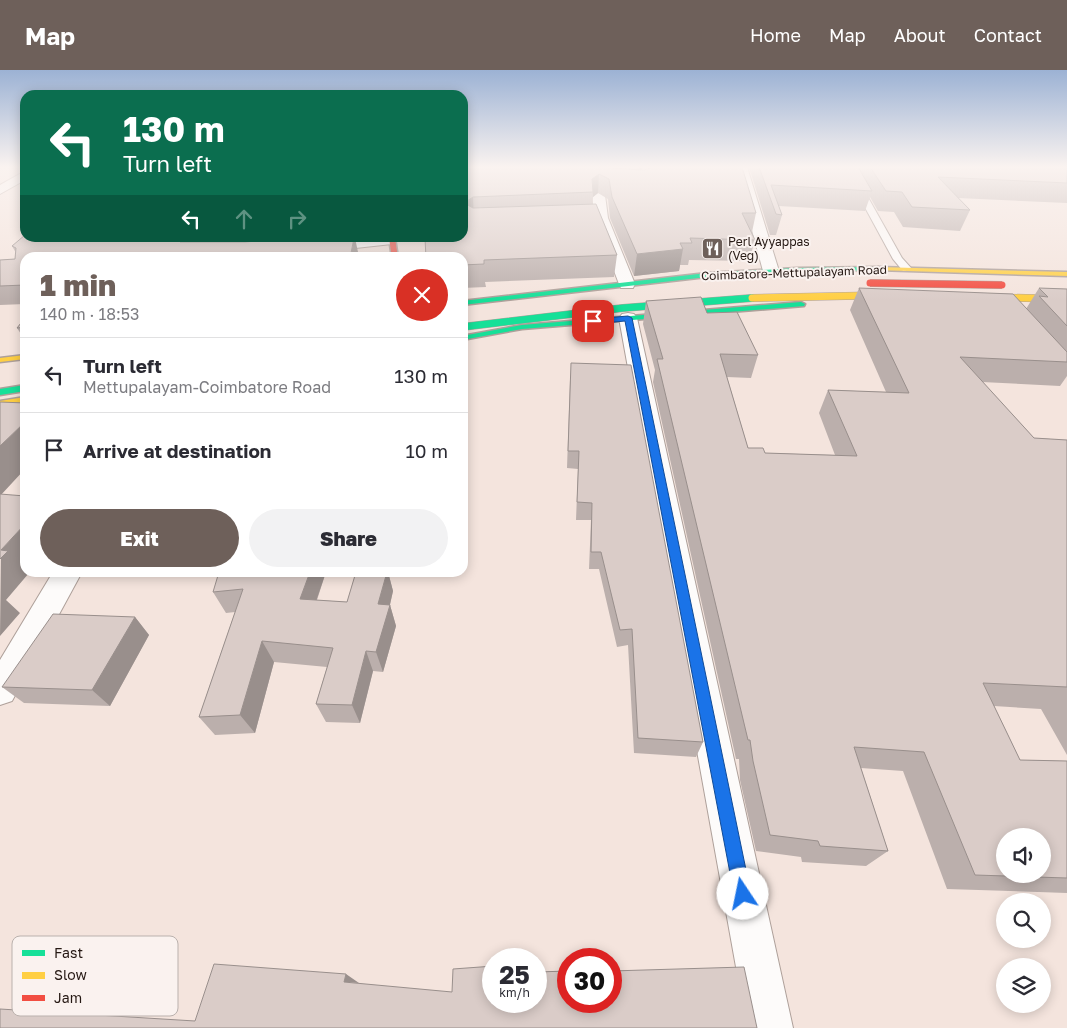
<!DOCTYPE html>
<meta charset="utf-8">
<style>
body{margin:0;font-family:"Golos Text",sans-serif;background:#f2f2f3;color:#2b2b33;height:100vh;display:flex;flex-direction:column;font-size:19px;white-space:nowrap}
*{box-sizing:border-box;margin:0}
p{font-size:16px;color:#7c7c81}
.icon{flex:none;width:28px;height:28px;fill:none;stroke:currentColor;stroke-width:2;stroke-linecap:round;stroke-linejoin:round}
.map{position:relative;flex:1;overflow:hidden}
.drawer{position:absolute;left:20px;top:182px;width:448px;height:325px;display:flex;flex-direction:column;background:#fff;border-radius:15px;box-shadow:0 2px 12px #0003}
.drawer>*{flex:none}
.banner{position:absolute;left:20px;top:20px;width:448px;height:152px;border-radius:15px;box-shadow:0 2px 12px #0003;background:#0b6e4f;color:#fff;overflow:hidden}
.controls{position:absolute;left:996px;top:758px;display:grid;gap:10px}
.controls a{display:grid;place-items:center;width:55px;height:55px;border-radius:50%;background:#fff;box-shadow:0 2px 12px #0003;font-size:25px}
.speed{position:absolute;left:482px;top:878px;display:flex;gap:10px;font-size:25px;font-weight:700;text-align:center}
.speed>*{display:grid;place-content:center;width:65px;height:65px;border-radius:50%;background:#fff;box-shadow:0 2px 12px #0003;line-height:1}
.speed small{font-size:12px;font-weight:400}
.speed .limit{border:8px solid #d22;background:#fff;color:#111}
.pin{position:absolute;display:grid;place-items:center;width:42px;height:42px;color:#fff;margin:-21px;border-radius:10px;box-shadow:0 2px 8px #0006}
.me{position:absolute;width:55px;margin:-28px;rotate:349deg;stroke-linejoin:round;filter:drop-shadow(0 0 4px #0008)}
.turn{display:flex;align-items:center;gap:18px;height:105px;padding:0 20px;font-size:22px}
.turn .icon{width:65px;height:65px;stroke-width:2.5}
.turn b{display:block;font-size:35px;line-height:42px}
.lanes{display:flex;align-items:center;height:48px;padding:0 20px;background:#0003;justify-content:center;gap:25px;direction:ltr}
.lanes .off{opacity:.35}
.round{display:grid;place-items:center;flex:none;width:52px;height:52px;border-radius:26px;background:#f2f2f3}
.head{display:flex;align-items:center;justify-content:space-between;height:85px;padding:0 20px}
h1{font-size:30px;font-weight:800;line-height:38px;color:#6e605a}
.action{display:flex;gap:10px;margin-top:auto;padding:10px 20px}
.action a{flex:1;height:58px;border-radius:30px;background:#6e605a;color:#fff;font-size:20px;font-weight:800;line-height:58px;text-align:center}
.action a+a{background:#f2f2f3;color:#2b2b33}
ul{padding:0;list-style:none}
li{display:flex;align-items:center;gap:15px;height:75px;padding:0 20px;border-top:1px solid #e1e1e2}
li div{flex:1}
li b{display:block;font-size:19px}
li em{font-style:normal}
header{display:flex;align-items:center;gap:30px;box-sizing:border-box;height:70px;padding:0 25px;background:#6e605a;color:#fff}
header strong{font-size:24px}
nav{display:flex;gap:28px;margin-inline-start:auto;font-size:18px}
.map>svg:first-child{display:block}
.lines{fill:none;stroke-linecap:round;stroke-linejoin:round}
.lane-casing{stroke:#aea09a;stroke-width:2}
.street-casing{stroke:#aea09a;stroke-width:2}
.fast-casing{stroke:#aea09a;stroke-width:3}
.slow-casing{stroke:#aea09a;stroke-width:3}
.jam-casing{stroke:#aea09a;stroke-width:3}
.lane{fill:#fdfbfa;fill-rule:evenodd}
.street{fill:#fdfbfa;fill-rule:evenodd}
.fast{fill:#16e098;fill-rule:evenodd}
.slow{fill:#ffcf43;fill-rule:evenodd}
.jam{fill:#f24e42;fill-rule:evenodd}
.fast-bridge-casing{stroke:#aea09a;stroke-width:8;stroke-linecap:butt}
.slow-bridge-casing{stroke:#aea09a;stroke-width:8;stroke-linecap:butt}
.jam-bridge-casing{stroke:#aea09a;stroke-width:8;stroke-linecap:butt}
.fast-bridge{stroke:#16e098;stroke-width:7}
.slow-bridge{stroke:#ffcf43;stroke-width:7}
.jam-bridge{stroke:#f24e42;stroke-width:7}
.wall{fill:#bbafac}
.shaded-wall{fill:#998f8c}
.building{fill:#daccc8;stroke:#998f8c;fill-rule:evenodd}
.route{fill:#1a73e8;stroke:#114b97}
.labels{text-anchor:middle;stroke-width:4;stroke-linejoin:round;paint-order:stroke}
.far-poi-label{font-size:12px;fill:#261914;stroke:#faf2ef;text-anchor:start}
.far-street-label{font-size:12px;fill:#261914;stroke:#faf2ef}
.key{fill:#faf2ef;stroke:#bab1ad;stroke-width:1}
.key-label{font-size:14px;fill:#261914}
</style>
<header>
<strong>Map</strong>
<nav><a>Home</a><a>Map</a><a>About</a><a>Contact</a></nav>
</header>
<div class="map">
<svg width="1067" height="958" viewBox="0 0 1067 958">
<rect width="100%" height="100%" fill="#f4e4dd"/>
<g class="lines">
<defs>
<path id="lane" d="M843,97H851L902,188L912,199L911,201H903L893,189Z"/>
<path id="street" d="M735,97H747L779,201L777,204H765L763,201Z
M25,101V110L0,124V115Z
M597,106L603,110L608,148L635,214L633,218H621L619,214L594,148L591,110Z
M371,168H398L399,170L392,174L319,182L311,177L319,172Z
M628,243L634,244L637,248L793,958H747L619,248L622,244Z
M53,502H82L12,631L0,635V590Z"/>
<path id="fast" d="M878,197L881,199L880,200L797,202L707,207L462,235V231L707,203L797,198Z
M801,232L805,234L804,236L522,259L462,270V266L522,255Z
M25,315V321L0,325V319Z"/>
<path id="slow" d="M878,197L1067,202V206L876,200L875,199Z
M25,285V289L0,292V288Z
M25,327V333L0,337V331Z"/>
<path id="jam" d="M389,168H395L398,188H392Z"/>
</defs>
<!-- lane casing -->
<use href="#lane" class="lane-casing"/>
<!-- street casing -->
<use href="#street" class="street-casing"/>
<!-- fast casing -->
<use href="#fast" class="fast-casing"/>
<!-- slow casing -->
<use href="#slow" class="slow-casing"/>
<!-- jam casing -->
<use href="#jam" class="jam-casing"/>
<!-- lane -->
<use href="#lane" class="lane"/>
<!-- street -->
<use href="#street" class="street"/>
<!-- fast -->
<use href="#fast" class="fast"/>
<!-- slow -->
<use href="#slow" class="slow"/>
<!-- jam -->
<use href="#jam" class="jam"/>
<defs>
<path id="fast-bridge" d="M462,257L623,238L752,228"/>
<path id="slow-bridge" d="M979,227L1067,229
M752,228L893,225"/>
<path id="jam-bridge" d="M870,213L1002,215"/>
</defs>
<!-- fast-bridge casing -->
<use href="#fast-bridge" class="fast-bridge-casing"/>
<!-- slow-bridge casing -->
<use href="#slow-bridge" class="slow-bridge-casing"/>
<!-- jam-bridge casing -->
<use href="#jam-bridge" class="jam-bridge-casing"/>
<!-- fast-bridge -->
<use href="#fast-bridge" class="fast-bridge"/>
<!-- slow-bridge -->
<use href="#slow-bridge" class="slow-bridge"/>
<!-- jam-bridge -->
<use href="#jam-bridge" class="jam-bridge"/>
</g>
<!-- wall -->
<path class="wall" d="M462,97H644L642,100L756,143L752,162L755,170L749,191L689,190L688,195H680L679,201L634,206L610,148L608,129L598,123L593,127L592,134L617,185L614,207L485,212L486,217L462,218Z
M749,97H1065L1067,98V133L958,128L970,140L960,161L903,157L894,142L878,141L870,127L865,141L779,136L782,145L776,165H770Z
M12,176L358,182L357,188H25V234L0,235V190L15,189L16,183Z
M859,218L1026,239L1039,218L1067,219V306L1060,316L982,312L1034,368L1067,370V685L1041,639L994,636L1020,690L1067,691V823L947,819L903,701L861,698L888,781L866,796L802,792L801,787L756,781L740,710L739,689H736L653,312L655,300L643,254L646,231L707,243L758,285L751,308L727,307L748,378L765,383L835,385L819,343L828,320L886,322L850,240Z
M25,248V270L17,258Z
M570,310L703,672L696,687L634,683L628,575L617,577L599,499H589L591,450H576L578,399L567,398Z
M326,502L317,530L347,532L356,502H388L393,521L390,535L396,556L383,602L373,601L360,653L326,652L316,634L327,597L274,592L255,663L215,665L199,647L235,542L226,543L213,522Z
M135,547L149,565L110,636L24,633L2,617Z"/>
<!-- shaded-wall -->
<path class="shaded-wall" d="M638,97H644L637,107Z
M599,104L598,123L593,127L592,109Z
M473,127L474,147L464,133Z
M181,168H353L185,188L178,170Z
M354,168H355L358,182L357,188H350Z
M683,179L679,201L634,206L637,184Z
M25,352V399L0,426V376Z
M25,454V502L29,503L6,530L20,543L0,566L1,480Z
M310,502H326L310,549L300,529Z
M387,502H388L393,521L387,547L390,535L396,556L383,602L376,582L378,534Z
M135,547L149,565L110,636L92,620Z
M262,571L274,592L255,663L240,645Z
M366,581L373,601L360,653L352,635Z
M346,904L359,913L344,912Z"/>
<!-- building -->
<path class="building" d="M462,97H591L644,100L650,98L651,97H742L756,143H742L755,170L690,168L692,173H680L683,179L637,184L612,127L609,109L599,104L592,109L593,122L473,127L464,133L473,138L596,134L617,185L484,190V194L462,195V188H426L425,168H462Z
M759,97H858L872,121L771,115L782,145L776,144Z
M870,97H1065L1067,98V113L938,107L970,140L912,137L902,122L886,121Z
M25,165V168H181L178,170L180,172H245L292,168H354L350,188H25V215L0,216V190L15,189L16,178L12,176Z
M859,218L1013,224L1067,282V292L960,287L1034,368L1067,370V617L983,613L1020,690L1067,691V808L975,805L924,682L854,677L888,781L820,776L818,771L770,765L753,691L750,670H748L657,289H663L646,231L701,227L707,243L737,242L758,285L720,284L748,378H763L765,383L857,386L828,320L909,323ZM1005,766H1042V804H1005Z
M1039,218L1067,219V256L1039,226L1048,227Z
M25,248V257L17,258Z
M571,293L631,295L703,672L638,668L632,559L620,560L601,482H591L592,433L577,432L579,381H568Z
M0,332L25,333V352L0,376Z
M0,424L25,426V454L1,480L8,481L0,489Z
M219,502H310L300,529L347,532L356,502H387L378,534L390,535L376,582L366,581L352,635L316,634L333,578L262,571L240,645L199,647L243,519L213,522Z
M53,544L135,547L92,620L2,617Z
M214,894L346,904L344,912L452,922L453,899L494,896V931H536V902L569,901V931H611V901L744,897L757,958H0V939L195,951Z"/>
<!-- sky -->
<linearGradient id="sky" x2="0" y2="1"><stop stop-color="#9cb2d4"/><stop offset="0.42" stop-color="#faf3f0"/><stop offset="1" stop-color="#faf3f0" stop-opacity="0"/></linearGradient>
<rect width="1067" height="231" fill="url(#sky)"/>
<!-- route -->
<path class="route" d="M628,246L632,248L751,824L749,830L743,832L737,830L734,824L625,251L593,254L589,251L593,249Z"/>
<!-- icons -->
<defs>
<symbol id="restaurant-square" viewBox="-11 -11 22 22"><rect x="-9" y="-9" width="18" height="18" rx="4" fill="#6e605a" stroke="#faf2ef"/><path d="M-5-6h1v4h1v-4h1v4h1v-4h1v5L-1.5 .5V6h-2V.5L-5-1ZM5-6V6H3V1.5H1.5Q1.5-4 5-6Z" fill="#fff"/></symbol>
</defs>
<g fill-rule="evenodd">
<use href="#restaurant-square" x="700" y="166" width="25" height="25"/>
</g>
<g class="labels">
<!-- far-poi labels -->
<g class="far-poi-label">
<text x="728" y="176">Perl Ayyappas<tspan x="728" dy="14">(Veg)</tspan></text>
</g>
<!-- far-street labels -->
<g class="far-street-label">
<text transform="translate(794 203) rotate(-2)" y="4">Coimbatore-Mettupalayam Road</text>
</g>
</g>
<!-- legend -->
<rect x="12" y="866" width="166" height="80" rx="8" class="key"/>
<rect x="22" y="880" width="23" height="6" fill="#16e098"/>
<rect x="22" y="902" width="23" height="7" fill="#ffcf43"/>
<rect x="22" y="925" width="23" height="6" fill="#f24e42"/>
<g class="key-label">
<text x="54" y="888">Fast</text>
<text x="54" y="910">Slow</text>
<text x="54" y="933">Jam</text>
</g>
</svg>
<div class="controls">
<a><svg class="icon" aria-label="sound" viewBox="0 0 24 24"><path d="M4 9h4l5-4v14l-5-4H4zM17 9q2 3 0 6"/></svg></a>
<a><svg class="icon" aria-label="search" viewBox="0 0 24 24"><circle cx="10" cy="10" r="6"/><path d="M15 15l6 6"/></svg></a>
<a><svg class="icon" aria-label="layers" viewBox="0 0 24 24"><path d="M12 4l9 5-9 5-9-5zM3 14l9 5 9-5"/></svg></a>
</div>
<div class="speed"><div>25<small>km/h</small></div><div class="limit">30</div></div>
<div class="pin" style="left:593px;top:251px;background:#d93025"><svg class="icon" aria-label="arrive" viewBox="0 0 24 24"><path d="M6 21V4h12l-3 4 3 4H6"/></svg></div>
<svg class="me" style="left:743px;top:824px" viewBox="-20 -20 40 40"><circle r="19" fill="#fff"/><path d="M0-13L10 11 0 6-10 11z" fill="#1a73e8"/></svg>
<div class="banner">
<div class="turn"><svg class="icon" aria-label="left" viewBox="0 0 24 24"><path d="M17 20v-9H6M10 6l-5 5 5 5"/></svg><div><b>130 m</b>Turn left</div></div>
<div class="lanes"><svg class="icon" aria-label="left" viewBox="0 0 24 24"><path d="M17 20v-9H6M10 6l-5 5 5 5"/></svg><svg class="icon off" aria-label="ahead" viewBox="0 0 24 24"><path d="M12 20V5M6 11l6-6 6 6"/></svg><svg class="icon off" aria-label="right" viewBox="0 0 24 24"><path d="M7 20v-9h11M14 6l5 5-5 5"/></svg></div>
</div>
<section class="drawer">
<div class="head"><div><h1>1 min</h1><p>140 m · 18:53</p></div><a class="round" style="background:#d93025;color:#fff"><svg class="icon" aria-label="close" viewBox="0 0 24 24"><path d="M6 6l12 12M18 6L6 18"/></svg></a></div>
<ul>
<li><svg class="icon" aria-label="left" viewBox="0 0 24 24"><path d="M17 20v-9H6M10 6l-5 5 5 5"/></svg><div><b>Turn left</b><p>Mettupalayam-Coimbatore Road</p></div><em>130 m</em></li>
<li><svg class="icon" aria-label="arrive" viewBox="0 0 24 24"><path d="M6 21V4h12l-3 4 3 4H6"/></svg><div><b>Arrive at destination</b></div><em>10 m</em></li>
</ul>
<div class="action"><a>Exit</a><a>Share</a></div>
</section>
</div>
